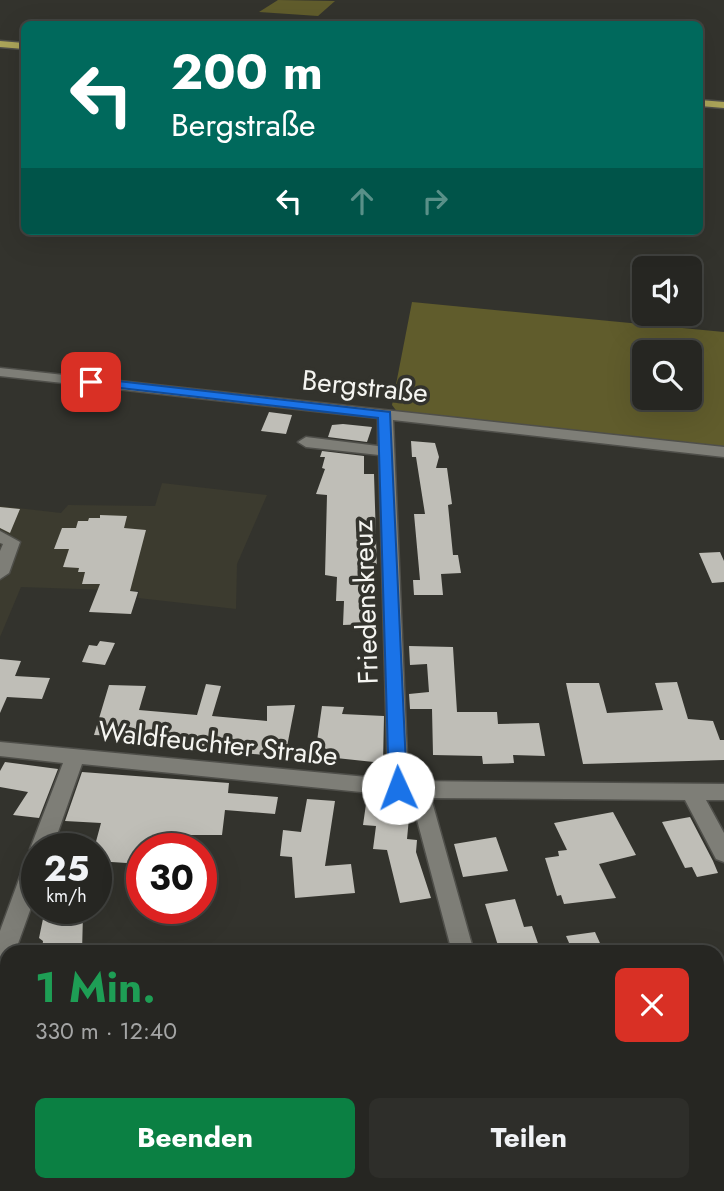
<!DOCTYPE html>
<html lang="de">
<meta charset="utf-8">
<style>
body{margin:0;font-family:Jost,sans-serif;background:#2e2e2a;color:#f1f3f6;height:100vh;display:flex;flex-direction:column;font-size:26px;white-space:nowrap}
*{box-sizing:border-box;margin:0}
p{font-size:23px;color:#a4a5a5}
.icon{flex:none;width:38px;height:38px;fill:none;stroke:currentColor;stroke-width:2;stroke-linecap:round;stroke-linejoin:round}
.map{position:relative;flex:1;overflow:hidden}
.sheet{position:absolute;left:0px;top:945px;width:724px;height:247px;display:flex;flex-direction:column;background:#262622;border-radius:21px 21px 0 0;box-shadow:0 7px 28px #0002,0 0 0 2px #424340}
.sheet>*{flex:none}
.banner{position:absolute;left:21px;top:21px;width:682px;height:214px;border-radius:10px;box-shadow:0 7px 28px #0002,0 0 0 2px #424340;background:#00695c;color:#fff;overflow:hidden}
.tools{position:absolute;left:632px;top:256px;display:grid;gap:14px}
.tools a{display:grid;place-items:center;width:70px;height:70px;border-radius:10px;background:#262622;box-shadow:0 7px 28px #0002,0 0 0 2px #424340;font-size:35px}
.speed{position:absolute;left:21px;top:833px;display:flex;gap:14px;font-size:35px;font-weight:700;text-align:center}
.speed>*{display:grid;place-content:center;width:91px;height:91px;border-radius:50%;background:#262622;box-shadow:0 7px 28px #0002,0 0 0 2px #424340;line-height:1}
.speed small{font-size:18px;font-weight:400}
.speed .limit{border:10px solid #d22;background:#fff;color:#111}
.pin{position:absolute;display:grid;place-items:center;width:60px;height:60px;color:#fff;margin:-30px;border-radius:14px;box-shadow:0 4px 10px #0006}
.me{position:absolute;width:77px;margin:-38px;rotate:358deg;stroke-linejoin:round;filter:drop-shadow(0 0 5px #0008)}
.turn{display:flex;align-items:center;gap:24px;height:147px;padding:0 35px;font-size:32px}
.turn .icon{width:91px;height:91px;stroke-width:2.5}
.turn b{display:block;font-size:49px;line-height:60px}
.lanes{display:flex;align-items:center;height:66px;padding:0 35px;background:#0003;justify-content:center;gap:35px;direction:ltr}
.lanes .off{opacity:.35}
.round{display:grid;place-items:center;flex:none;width:74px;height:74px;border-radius:10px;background:#2e2e2a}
.summary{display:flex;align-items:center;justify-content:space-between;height:119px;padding:0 35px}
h1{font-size:42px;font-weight:700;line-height:52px;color:#1e9e55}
.button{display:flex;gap:14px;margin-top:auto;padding:14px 35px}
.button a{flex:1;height:80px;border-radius:10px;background:#0b8043;color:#fff;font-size:28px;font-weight:700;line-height:80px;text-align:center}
.button a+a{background:#2e2e2a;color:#f1f3f6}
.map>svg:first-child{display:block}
.built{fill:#3c3b2f}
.green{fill:#605c2c;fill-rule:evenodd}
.building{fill:#bfbeb7}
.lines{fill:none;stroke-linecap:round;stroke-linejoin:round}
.minor-casing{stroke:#4f4f4a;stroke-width:3}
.major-casing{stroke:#4f4f4a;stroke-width:3}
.minor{fill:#7e7e77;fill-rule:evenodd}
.major{fill:#aca55a;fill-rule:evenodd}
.route{fill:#1a73e8;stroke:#114b97;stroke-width:2}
.labels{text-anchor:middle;stroke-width:7;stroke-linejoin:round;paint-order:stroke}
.street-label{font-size:28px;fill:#f5f5f1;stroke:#33332d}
</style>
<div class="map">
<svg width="724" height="1191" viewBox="0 0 724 1191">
<rect width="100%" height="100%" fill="#33332d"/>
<!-- built -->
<path class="built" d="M162,483L267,495L237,564L236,609L138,598L139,591L21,587L0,637V506L61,513L68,505L155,506Z"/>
<!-- green -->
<path class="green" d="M278,0L335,1L318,16L259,12Z
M412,302L724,332V446L711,448L640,437L398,413L392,405ZM644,352H690V397H644Z"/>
<!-- building -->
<path class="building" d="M269,412L292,415L286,434L261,431Z
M343,424L372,427L367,442L328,437L332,425Z
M411,441L435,443L439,457L436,468H447L452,504L448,505L453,555H458L461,573L441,574L443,595H414L413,580H420L414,514H425L416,457H412Z
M322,451L364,456V474H374L377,571H372L371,624L343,625L344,601H336L337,577L325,575L327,495L316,494L325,469L322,468L325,457H320Z
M0,507L20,509L10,533L0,528Z
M100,515L127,516L124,528L146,530L130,591L138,592L131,614L89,612L100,584H82L85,572H78L79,568L63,567L69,549H54L62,528H76L78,521H88L89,518H100Z
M720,552L724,561V582L712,583L699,553Z
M100,641L115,643L105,665L82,662L89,645L97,646Z
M409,646L453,647L457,712H497L498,724L539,723L545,756L513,755L514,763L483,764L482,756L433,755L432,709H410L409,694L429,692L427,664L410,665Z
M0,659L21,661L15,676L50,678L42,699L7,697L0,713Z
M677,682L688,719L713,721L720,740H724V760L583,764L566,683H599L607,713L663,710L655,683Z
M206,684L221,686L212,716L267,721V706L295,705L285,757L142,743L144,737L94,735L109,685L146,686L139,710L197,715Z
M322,706L344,707L342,714L384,716L383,763L336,758L317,741Z
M5,762L58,769L39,818L13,815L28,792L0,787V771Z
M82,772L229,783L228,793L278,797L275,814L225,810L222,835H190L189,849H142V864L96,861V849H94L101,823L65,821Z
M307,799L335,801L325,866L351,864L355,893L295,898L292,857L280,856L283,830L301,832Z
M366,804L410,807L407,839L417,840L416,852L431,898L400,903L387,850L373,849L376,826L363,825Z
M613,812L636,855L599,864L616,898L564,904L561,895L557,896L545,858L559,856L558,851L567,850L554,823Z
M690,817L713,861L718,873L697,877L692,867L685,868L662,822Z
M496,837L508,871L463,877L454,844Z
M515,899L524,927L532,926L541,952H500L485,904Z
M63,912V916L83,914L82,952H62V948L42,950L43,941L39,938L44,914Z
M595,932L604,952H573L566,936Z"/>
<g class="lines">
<defs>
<path id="minor" d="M0,368L724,447V457L393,420L408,781L724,784V800H706L724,833V862L716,859L685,800L431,798L474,952H452L411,797L82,764L52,849H37V891L15,952H7V969L0,972V931L26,860L32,853L30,849L63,763L0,756V742L388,779L379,455L306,447L298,442L306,437L378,446V418L0,376Z
M0,531L20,542L9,573L0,579V551L3,544L0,543Z
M247,1185H273L274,1191H248Z
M519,1185H545L547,1191H521Z"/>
<path id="major" d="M0,41L24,43V49L0,47Z
M700,100L724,102V108L700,106Z"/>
</defs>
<!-- minor casing -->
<use href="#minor" class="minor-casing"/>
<!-- major casing -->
<use href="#major" class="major-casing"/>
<!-- minor -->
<use href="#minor" class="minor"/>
<!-- major -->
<use href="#major" class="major"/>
</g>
<!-- route -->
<path class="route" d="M91,378L390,412L407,788L405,793L398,795L389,788L378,418L86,384L84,382Z"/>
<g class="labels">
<!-- street labels -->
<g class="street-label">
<text transform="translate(365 386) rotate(6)" y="10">Bergstraße</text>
<text transform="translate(365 602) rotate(-92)" y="10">Friedenskreuz</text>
<text transform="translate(218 743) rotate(6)" y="10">Waldfeuchter Straße</text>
</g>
</g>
</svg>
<div class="tools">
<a><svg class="icon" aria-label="sound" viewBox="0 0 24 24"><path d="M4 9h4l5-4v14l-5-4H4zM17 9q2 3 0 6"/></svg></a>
<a><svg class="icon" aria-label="search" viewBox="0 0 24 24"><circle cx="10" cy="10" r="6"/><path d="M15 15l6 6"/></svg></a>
</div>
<div class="speed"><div>25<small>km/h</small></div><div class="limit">30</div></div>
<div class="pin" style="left:91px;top:382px;background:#d93025"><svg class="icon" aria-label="arrive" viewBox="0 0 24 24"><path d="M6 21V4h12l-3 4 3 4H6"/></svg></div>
<svg class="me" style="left:398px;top:788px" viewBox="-20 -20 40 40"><circle r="19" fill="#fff"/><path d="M0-13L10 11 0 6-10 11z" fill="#1a73e8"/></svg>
<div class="banner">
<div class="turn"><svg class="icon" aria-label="left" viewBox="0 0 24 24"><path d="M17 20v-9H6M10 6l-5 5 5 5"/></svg><div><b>200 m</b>Bergstraße</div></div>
<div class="lanes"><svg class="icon" aria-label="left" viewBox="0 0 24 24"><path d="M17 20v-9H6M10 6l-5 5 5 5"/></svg><svg class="icon off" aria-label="ahead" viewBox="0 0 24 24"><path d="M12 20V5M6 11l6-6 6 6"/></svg><svg class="icon off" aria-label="right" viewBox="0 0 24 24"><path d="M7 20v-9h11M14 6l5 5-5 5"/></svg></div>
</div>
<section class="sheet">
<div class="summary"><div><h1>1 Min.</h1><p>330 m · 12:40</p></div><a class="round" style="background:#d93025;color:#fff"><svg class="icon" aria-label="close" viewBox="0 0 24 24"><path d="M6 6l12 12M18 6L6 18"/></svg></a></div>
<div class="button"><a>Beenden</a><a>Teilen</a></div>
</section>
</div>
